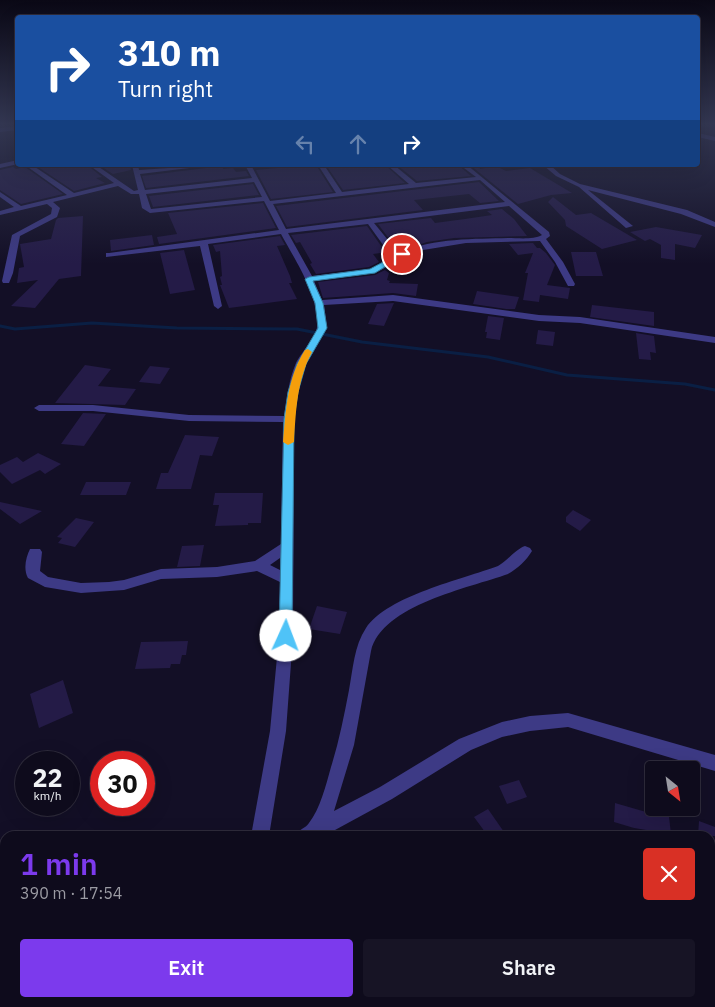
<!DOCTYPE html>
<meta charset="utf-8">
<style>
body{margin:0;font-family:"IBM Plex Sans",sans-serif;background:#171425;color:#f1f3f6;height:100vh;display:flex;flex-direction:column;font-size:19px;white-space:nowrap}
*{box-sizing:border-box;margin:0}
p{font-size:16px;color:#9b9ba3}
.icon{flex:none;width:28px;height:28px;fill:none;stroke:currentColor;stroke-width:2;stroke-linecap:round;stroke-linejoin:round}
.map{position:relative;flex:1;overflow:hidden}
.panel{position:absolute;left:0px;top:831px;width:715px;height:176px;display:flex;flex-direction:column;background:#0e0b1c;border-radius:15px 15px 0 0;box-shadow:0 5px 20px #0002,0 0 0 1px #2e2b3b}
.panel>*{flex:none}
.banner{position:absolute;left:15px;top:15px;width:685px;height:152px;border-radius:5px;box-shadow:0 5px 20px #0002,0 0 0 1px #2e2b3b;background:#1a4fa0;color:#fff;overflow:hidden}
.needle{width:32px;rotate:150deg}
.tools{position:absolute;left:645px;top:761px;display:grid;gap:10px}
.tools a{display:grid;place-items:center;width:55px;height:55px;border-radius:5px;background:#0e0b1c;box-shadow:0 5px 20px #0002,0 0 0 1px #2e2b3b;font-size:25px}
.speed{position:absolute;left:15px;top:751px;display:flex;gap:10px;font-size:25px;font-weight:700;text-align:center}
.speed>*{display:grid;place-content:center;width:65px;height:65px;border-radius:50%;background:#0e0b1c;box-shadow:0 5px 20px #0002,0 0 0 1px #2e2b3b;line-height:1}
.speed small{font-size:12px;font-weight:400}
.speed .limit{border:8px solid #d22;background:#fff;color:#111}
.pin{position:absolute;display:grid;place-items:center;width:42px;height:42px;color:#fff;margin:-21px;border:2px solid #fff;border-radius:50%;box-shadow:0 1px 5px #0007}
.me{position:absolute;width:55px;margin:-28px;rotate:2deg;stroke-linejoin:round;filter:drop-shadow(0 0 4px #0008)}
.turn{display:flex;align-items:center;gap:18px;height:105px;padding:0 20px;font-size:22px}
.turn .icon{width:65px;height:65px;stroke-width:2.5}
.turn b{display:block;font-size:35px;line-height:42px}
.lanes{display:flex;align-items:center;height:48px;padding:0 20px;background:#0003;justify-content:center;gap:25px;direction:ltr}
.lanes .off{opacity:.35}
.round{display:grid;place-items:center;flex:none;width:52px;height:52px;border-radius:5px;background:#171425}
.headline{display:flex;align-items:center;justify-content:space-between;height:85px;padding:0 20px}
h1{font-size:30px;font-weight:600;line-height:38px;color:#7c3aed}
.button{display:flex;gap:10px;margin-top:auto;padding:10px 20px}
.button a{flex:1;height:58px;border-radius:5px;background:#7c3aed;color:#fff;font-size:20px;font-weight:600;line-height:58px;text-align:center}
.button a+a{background:#171425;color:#f1f3f6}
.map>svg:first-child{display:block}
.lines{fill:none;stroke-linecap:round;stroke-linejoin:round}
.stream{stroke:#0a1f44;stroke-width:3}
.building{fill:#241b47}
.path{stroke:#2fb8b0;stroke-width:4;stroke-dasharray:4 5.5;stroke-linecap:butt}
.minor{fill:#3d3a85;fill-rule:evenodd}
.route{fill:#4fc3f7;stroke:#337fa1}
.slow{fill:#f59e0b}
</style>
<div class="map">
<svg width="715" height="1007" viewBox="0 0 715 1007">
<rect width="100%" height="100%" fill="#130f26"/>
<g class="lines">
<!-- stream -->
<path class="stream" d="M0,326L15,329L92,323L177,328L297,329L362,342L488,357L567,375L685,384L715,390"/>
</g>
<!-- building -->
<path class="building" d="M35,165H87L102,177L96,178L105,183L74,191Z
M99,165H130L131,170L113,174Z
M216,165H223V169L233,168L236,172L246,171L249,176L146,188L142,176L214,167Z
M286,165H316L333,192L271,199L256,170L288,167Z
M326,165H385L405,183L343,190Z
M397,165H458L471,176L417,181Z
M470,165H479L480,169L496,166L506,171L530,168L572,193L551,195L518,204Z
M13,167L16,169L25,167L63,194L21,204L0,190V170Z
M479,182L499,201L480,203L469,194L414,200L423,210L287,227L276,206Z
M253,184L259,195L153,207L149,196Z
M553,197L576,215L591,213L637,240L602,249L566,226L565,220L548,202Z
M263,203L276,228L159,244L157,237L177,234L168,213Z
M502,209L514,219L527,236L454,238L427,242L404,250L393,244L378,224L431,218L435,223L465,219L492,215L487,211Z
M83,216L81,276L59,279L35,308L11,306L38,280L17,283L19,268L24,267L20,244L51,239L56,220L58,218Z
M367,226L384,250L388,252L373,254L379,262L369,267L316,274L310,264L312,263L300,242L296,243L291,235Z
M656,227L702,235L695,248L675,244V260L661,258V245L650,239L645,241L630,232Z
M152,235L154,245L111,251L110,240Z
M280,236L285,245L277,246L290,276L292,283H289L297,299L229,308L220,285H222L220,277L222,276L220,251L216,252L213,245Z
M533,243L537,248H540L546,253L555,265L547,285L570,288L568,299L540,295L539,302L523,300L528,273H525L533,253L518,255L509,244Z
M184,250L195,290L170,294L160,253Z
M571,252H596L603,276H576Z
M385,270L389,273L387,280L390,281L389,283L418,284L416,296L393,293L323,298L322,295L318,282L375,275Z
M477,291L519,297L515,309H506L473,304Z
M394,303L384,326L368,324L377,304Z
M592,305L654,312V326L590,317Z
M488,316L504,318L500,340L486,338L487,332H485Z
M538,330L555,332L553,346L536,344Z
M636,333L654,336L656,353L650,352L651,360L639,359Z
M85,365L111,369L98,386L136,389L125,405L55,403Z
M150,366L170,368L160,384L139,382Z
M83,413L106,414L84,446L61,444Z
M185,435L219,437L212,456L200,455L191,489H156L161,473H168Z
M38,453L61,464L45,474L40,470L12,484L0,472V465L17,457L23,462Z
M86,482H131L126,495H80Z
M215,493H263L261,523H248V525L215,526L219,505H213Z
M0,502L42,511L20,524L0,509Z
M573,510L591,520L580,531L566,522V517Z
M76,518L94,522L75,547L58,543L62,538L57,537Z
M204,545L200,566L177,567L182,546Z
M317,606L347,612L340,634L309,629Z
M188,641L186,655H182L180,664H171L170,668L135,669L141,642Z
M63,680L73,713L39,728L30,694Z
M519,780L527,797L507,804L499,786Z
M615,803L646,812L645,808H668L671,834L634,828L614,822Z
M488,809L504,832L497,836H488L474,817Z
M699,821L715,827V836H698Z"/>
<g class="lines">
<!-- path -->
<path class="path" d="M0,953L5,954"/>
<!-- minor -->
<path class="minor" d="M18,126V130L0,132V128Z
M698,133L715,137V141L698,137Z
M18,160V164L0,168V164Z
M25,165H32L74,193L114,183L89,165H96L134,191L138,190L132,165H138L139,170L214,165L140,174L145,190L252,178L245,165H251L270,201L336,193L318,165H324L342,192L409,184L387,165H394L416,183L476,177L460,165H467L549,232L550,236L546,239L563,262L575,284L574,286H568L555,262L540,241L466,243L417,251L375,273L314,281L322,300L393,295L539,315L580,317L715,337V343L580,323L539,321L393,301L324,305L327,328L306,364L298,392L294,419L293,636L286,731L269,836H251L270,731L279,636L280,582L257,571L217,577L161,579L124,590L81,593L45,587L28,578C23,569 26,557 30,549H40L42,552L40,571L48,577L81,583L109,582L124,580L161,569L217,567L255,561L281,544L283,422L189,421L93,411H39L34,408L39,405H93L189,415L284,416C287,398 289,379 296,363C301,353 316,337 317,327C320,297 295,260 281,234L208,244L222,306L218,309L214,306L200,246L106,257V253H109L279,230L264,201L150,213L142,208L139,194H131L118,186L53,202L60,208L57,217L20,236L13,273L9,283H3L2,281L12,235L51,214L52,208L47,204L0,215V211L14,207L0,197V192L21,206L67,195ZM480,180L505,202L286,229L273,204ZM254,182L262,197L151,209L146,194ZM509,206L542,235C533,240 518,238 508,238C477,239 431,238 404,252L392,245L374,223ZM368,224L386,249L398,255L370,269L312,276L288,233ZM280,558V570L270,565Z
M543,165H550L560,174L580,184L687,210L715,222V227L681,214L588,190L633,226L626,228L579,187L556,176Z
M525,546L530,548L532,551C526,561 518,568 508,574C469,588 382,605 371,651L354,745L334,811L380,787L459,739L502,722L530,716L568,713L715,755V771L568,727L530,731L502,737L471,750L392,799L324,836H297C300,827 304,830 309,823C320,809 326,785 331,767C339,742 344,716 349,690C353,669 354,646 366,628C387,596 463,579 498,566C507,561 516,549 525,546Z
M5,980V1002L0,1004V982Z
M710,998L714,999L715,1007H686L684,1002H710Z
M271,1002H293L295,1007H273Z
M553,1002H580L578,1007H551Z"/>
</g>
<!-- sky -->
<linearGradient id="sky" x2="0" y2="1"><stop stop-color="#0a0815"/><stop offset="0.47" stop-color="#333752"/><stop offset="1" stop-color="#333752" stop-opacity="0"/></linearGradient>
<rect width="715" height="264" fill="url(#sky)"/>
<!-- route -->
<path class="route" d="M400,253L406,254L375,273L313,281L323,303L327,328L306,364L298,392L294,419L292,636L290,639L286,641L281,639L279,636L284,419L288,392L297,364L318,328L315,303L305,279L309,277L370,269Z"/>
<!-- slow -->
<path class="slow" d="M308,349L312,352C297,380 296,410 294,442L288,445L283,442C286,410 287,378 305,350Z"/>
</svg>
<div class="tools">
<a><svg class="needle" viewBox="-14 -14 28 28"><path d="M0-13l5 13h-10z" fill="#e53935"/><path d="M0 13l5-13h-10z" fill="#9b9ba3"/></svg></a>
</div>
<div class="speed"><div>22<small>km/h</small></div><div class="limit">30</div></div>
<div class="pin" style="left:402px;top:254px;background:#d93025"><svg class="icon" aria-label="arrive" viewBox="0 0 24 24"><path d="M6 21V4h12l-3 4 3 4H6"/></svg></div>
<svg class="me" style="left:286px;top:636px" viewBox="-20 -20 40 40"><circle r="19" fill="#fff"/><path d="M0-13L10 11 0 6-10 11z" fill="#4fc3f7"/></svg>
<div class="banner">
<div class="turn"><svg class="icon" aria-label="right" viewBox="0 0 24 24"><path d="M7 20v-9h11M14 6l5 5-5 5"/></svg><div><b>310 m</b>Turn right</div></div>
<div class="lanes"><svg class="icon off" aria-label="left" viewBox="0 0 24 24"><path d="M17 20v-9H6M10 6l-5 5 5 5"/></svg><svg class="icon off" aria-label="ahead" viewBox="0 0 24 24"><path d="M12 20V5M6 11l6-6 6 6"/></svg><svg class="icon" aria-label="right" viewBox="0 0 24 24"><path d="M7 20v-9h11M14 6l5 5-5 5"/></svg></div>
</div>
<section class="panel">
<div class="headline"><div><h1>1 min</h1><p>390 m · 17:54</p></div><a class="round" style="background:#d93025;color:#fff"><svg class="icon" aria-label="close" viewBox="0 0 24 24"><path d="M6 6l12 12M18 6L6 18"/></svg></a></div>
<div class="button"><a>Exit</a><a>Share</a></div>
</section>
</div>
